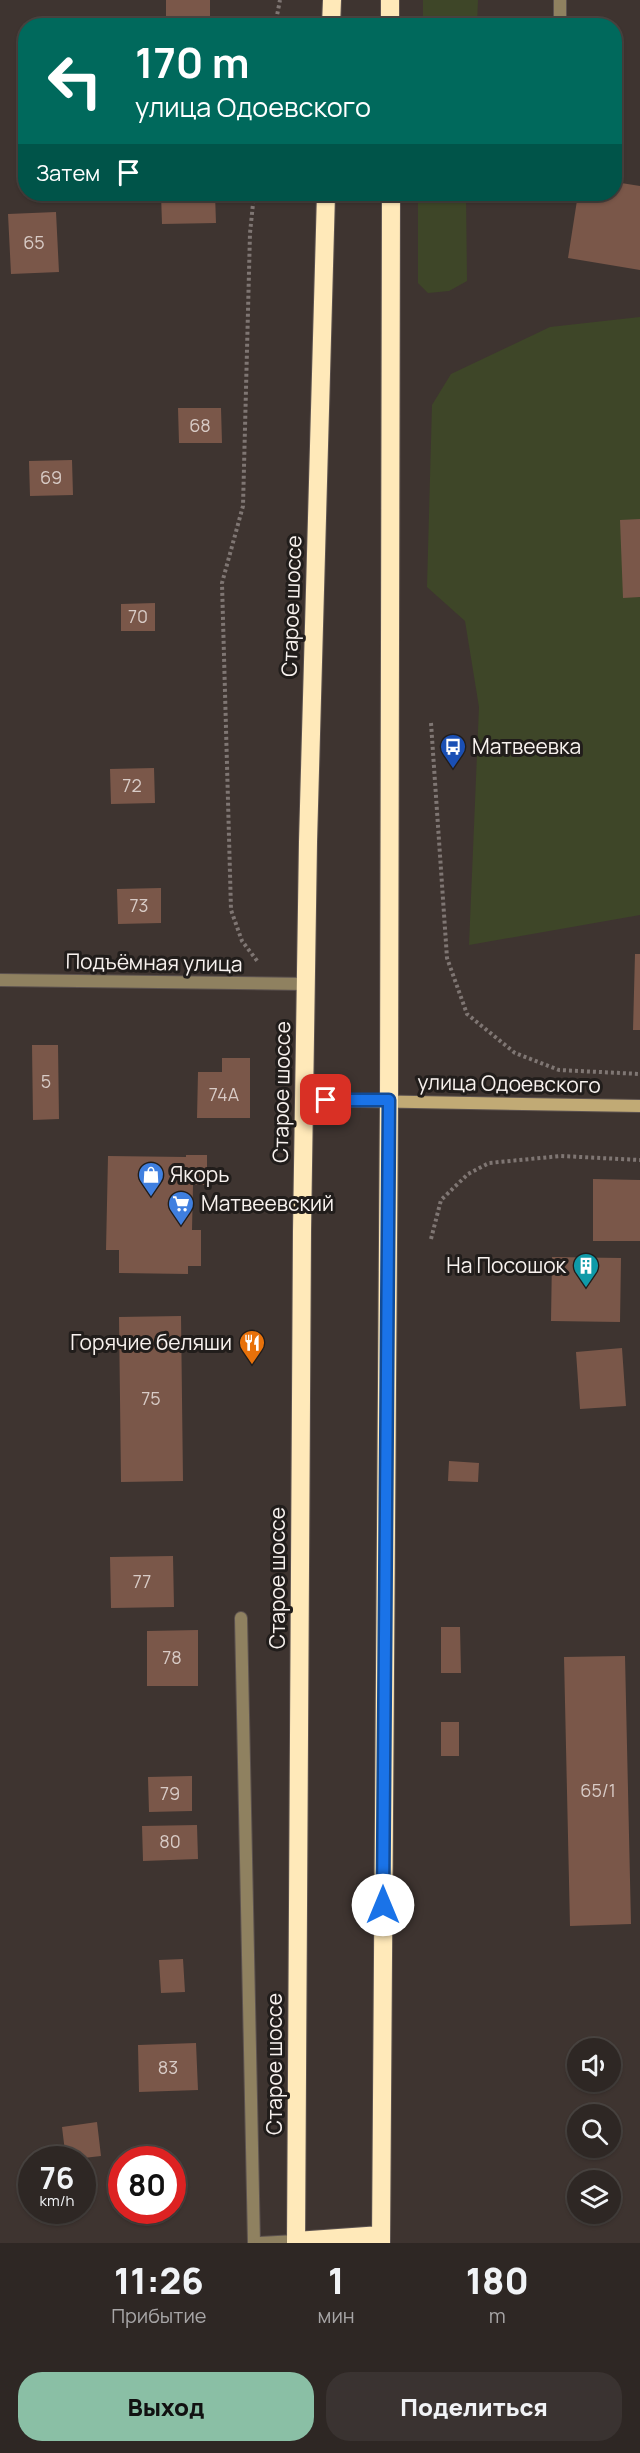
<!DOCTYPE html>
<html lang="ru">
<meta charset="utf-8">
<style>
body{margin:0;font-family:Manrope,sans-serif;background:#3a3331;color:#f1f3f6;height:100vh;display:flex;flex-direction:column;font-size:22px;white-space:nowrap}
*{box-sizing:border-box;margin:0}
p{font-size:20px;color:#a7a5a6}
.icon{flex:none;width:33px;height:33px;fill:none;stroke:currentColor;stroke-width:2;stroke-linecap:round;stroke-linejoin:round}
.map{position:relative;height:2243px;overflow:hidden}
.panel{display:flex;flex-direction:column;background:#2e2724;flex:1}
.panel>*{flex:none}
.hud{position:absolute;left:18px;top:18px;width:604px;height:183px;border-radius:24px;box-shadow:0 2px 4px #0004,0 0 0 2px #494441;background:#00695c;color:#fff;overflow:hidden}
.buttons{position:absolute;left:567px;top:2038px;display:grid;gap:12px}
.buttons a{display:grid;place-items:center;width:54px;height:54px;border-radius:50%;background:#2e2724;box-shadow:0 2px 4px #0004,0 0 0 2px #494441;font-size:30px}
.speed{position:absolute;left:18px;top:2146px;display:flex;gap:12px;font-size:30px;font-weight:700;text-align:center}
.speed>*{display:grid;place-content:center;width:78px;height:78px;border-radius:50%;background:#2e2724;box-shadow:0 2px 4px #0004,0 0 0 2px #494441;line-height:1}
.speed small{font-size:15px;font-weight:400}
.speed .limit{border:9px solid #d22;background:#fff;color:#111}
.pin{position:absolute;display:grid;place-items:center;width:51px;height:51px;color:#fff;margin:-26px;border-radius:12px;box-shadow:0 3px 9px #0006}
.me{position:absolute;width:66px;margin:-33px;rotate:0deg;stroke-linejoin:round;filter:drop-shadow(0 0 4px #0008)}
.turn{display:flex;align-items:center;gap:21px;height:126px;padding:0 18px;font-size:27px}
.turn .icon{width:78px;height:78px;stroke-width:2.5}
.turn b{display:block;font-size:42px;line-height:51px}
.then{display:flex;align-items:center;height:57px;padding:0 18px;background:#0003;gap:12px;font-size:22px}
.eta{display:flex;justify-content:space-evenly;align-items:center;height:102px;text-align:center}
.eta b{font-size:36px;font-weight:800;line-height:42px}
.action{display:flex;gap:12px;margin-top:auto;padding:12px 18px}
.action a{flex:1;height:69px;border-radius:24px;background:#8abfa5;color:#111;font-size:24px;font-weight:800;line-height:69px;text-align:center}
.action a+a{background:#3a3331;color:#f1f3f6}
.map>svg:first-child{display:block}
.green{fill:#3e4628}
.building{fill:#7a5749}
.lines{fill:none;stroke-linecap:round;stroke-linejoin:round}
.lane-casing{stroke:#5c524f;stroke-width:14}
.street-casing{stroke:#5c524f;stroke-width:14}
.secondary-casing{stroke:#5c524f;stroke-width:14}
.highway-casing{stroke:#5c524f;stroke-width:20}
.path{stroke:#7f7673;stroke-width:4;stroke-dasharray:3 3;stroke-linecap:butt}
.lane{stroke:#8f8160;stroke-width:12}
.street{stroke:#8f8160;stroke-width:12}
.secondary{stroke:#c1aa75;stroke-width:12}
.highway{stroke:#ffe9b9;stroke-width:18}
.route-casing{stroke:#114b97;stroke-width:15}
.route{stroke:#1a73e8;stroke-width:10}
.labels{text-anchor:middle;stroke-width:6;stroke-linejoin:round;paint-order:stroke}
.number-label{font-size:18px;fill:#d8cbc6}
.street-label{font-size:21px;fill:#f8f2ef;stroke:#211d1b}
.poi-label{font-size:21px;fill:#f8f2ef;stroke:#211d1b;text-anchor:start}
</style>
<div class="map">
<svg width="640" height="2243" viewBox="0 0 640 2243">
<rect width="100%" height="100%" fill="#3e3430"/>
<!-- green -->
<path class="green" d="M423,0H478L477,25H438L423,16Z
M418,194H466L467,281L449,291L428,293L418,283Z
M640,317V915L469,945L479,707L465,621L427,587L432,405L451,374L550,327Z"/>
<!-- building -->
<path class="building" d="M166,0H210V22L166,23Z
M615,182L640,186V270L568,258L578,194H615Z
M161,194H215L216,223L162,224Z
M56,212L59,272L11,274L8,214Z
M178,408H221L222,443H179Z
M72,460L73,495L30,496L29,461Z
M640,519V597L623,598L620,520Z
M155,603V631H121V604Z
M154,768L155,803L111,804L110,769Z
M161,888V923L118,924L117,889Z
M635,954H640V1030H633Z
M32,1045H58L59,1119L33,1120Z
M222,1058H250V1118H197L198,1072H222Z
M186,1155H207V1185H193L192,1230H201V1266H188V1274L119,1273V1250H106L108,1156L186,1157Z
M593,1179L640,1180V1241H593Z
M552,1257L621,1258L620,1322L551,1321Z
M181,1316L183,1481L121,1482L119,1317Z
M622,1348L626,1406L580,1409L576,1352Z
M449,1461L479,1463L478,1482L448,1481Z
M173,1556L174,1607L111,1608L110,1557Z
M441,1627H460L461,1673H441Z
M198,1630V1686H147V1631Z
M625,1656L631,1924L570,1926L564,1657Z
M441,1722H459V1756H441Z
M192,1776V1811L149,1812L148,1777Z
M197,1825L198,1859L143,1861L142,1826Z
M183,1959L185,1992L161,1993L159,1960Z
M196,2043L198,2090L139,2092L138,2045Z
M97,2122L101,2156L66,2160L62,2127Z"/>
<g class="lines">
<defs>
<path id="lane" d="M560,26V0
M241,1618L254,2243"/>
<path id="street" d="M0,980L307,984
M260,2243L296,2241"/>
<path id="secondary" d="M305,1100L640,1106"/>
<path id="highway" d="M331,26L332,0
M390,26V0
M296,2241L381,2235
M296,2243L302,1231L308,842L326,194
M381,2243L389,1100L391,194"/>
</defs>
<!-- lane casing -->
<use href="#lane" class="lane-casing"/>
<!-- street casing -->
<use href="#street" class="street-casing"/>
<!-- secondary casing -->
<use href="#secondary" class="secondary-casing"/>
<!-- highway casing -->
<use href="#highway" class="highway-casing"/>
<!-- path -->
<path class="path" d="M275,26L280,0
M254,194L250,233L243,506L222,583L231,910L242,941L258,962
M431,723L447,958L467,1014L515,1053L559,1070L640,1074
M431,1239L441,1200L468,1174L489,1163L561,1156L640,1160"/>
<!-- lane -->
<use href="#lane" class="lane"/>
<!-- street -->
<use href="#street" class="street"/>
<!-- secondary -->
<use href="#secondary" class="secondary"/>
<!-- highway -->
<use href="#highway" class="highway"/>
</g>
<g class="lines">
<defs>
<path id="route" d="M326,1100H389L383,1905"/>
</defs>
<!-- route casing -->
<use href="#route" class="route-casing"/>
<!-- route -->
<use href="#route" class="route"/>
</g>
<!-- icons -->
<defs>
<symbol id="bus-pin" viewBox="-11 -11 22 30"><path d="M0 17L-7.5 6A9.5 9.5 0 1 1 7.5 6Z" fill="#1a4fb4" stroke="#211d1b"/><path d="M-5-6H5V4H4V6H2V4H-2V6H-4V4H-5ZM-3.5-4V0h7V-4ZM-3.5 1.2v1.5H-2V1.2ZM2 1.2v1.5H3.5V1.2Z" fill="#fff"/></symbol>
<symbol id="shop-pin" viewBox="-11 -11 22 30"><path d="M0 17L-7.5 6A9.5 9.5 0 1 1 7.5 6Z" fill="#3f7fe0" stroke="#211d1b"/><path d="M-5-2.5h2.3a2.7 3.5 0 0 1 5.4 0H5L5.5 6h-11ZM-1.5-2.5h3a1.5 2.3 0 0 0-3 0Z" fill="#fff"/></symbol>
<symbol id="supermarket-pin" viewBox="-11 -11 22 30"><path d="M0 17L-7.5 6A9.5 9.5 0 1 1 7.5 6Z" fill="#3f7fe0" stroke="#211d1b"/><path d="M-6-5.5h2.5l.6 2H6L4.5 2H-2.5L-4.4-4H-6ZM-1.5 3.2a1.3 1.3 0 1 0 .1 0ZM3 3.2a1.3 1.3 0 1 0 .1 0Z" fill="#fff"/></symbol>
<symbol id="building-pin" viewBox="-11 -11 22 30"><path d="M0 17L-7.5 6A9.5 9.5 0 1 1 7.5 6Z" fill="#0f9aa8" stroke="#211d1b"/><path d="M-4-6H4V6H1V3H-1V6H-4ZM-2.5-4.3h1.7v1.8h-1.7ZM.8-4.3h1.7v1.8H.8ZM-2.5-1h1.7V.8h-1.7ZM.8-1h1.7V.8H.8Z" fill="#fff"/></symbol>
<symbol id="restaurant-pin" viewBox="-11 -11 22 30"><path d="M0 17L-7.5 6A9.5 9.5 0 1 1 7.5 6Z" fill="#e8710a" stroke="#211d1b"/><path d="M-5-6h1v4h1v-4h1v4h1v-4h1v5L-1.5 .5V6h-2V.5L-5-1ZM5-6V6H3V1.5H1.5Q1.5-4 5-6Z" fill="#fff"/></symbol>
</defs>
<g fill-rule="evenodd">
<use href="#bus-pin" x="438" y="732" width="30" height="40"/>
<use href="#shop-pin" x="136" y="1160" width="30" height="40"/>
<use href="#supermarket-pin" x="166" y="1189" width="30" height="40"/>
<use href="#building-pin" x="571" y="1251" width="30" height="40"/>
<use href="#restaurant-pin" x="237" y="1328" width="30" height="40"/>
</g>
<g class="labels">
<!-- number labels -->
<g class="number-label">
<text x="34" y="249">65</text>
<text x="200" y="432">68</text>
<text x="51" y="484">69</text>
<text x="138" y="623">70</text>
<text x="132" y="792">72</text>
<text x="139" y="912">73</text>
<text x="46" y="1088">5</text>
<text x="224" y="1101">74А</text>
<text x="151" y="1405">75</text>
<text x="142" y="1588">77</text>
<text x="172" y="1664">78</text>
<text x="598" y="1797">65/1</text>
<text x="170" y="1800">79</text>
<text x="170" y="1848">80</text>
<text x="168" y="2074">83</text>
</g>
<!-- street labels -->
<g class="street-label">
<text transform="translate(292 606) rotate(-88)" y="7">Старое шоссе</text>
<text transform="translate(154 963) rotate(1)" y="7">Подъёмная улица</text>
<text transform="translate(509 1084) rotate(1)" y="7">улица Одоевского</text>
<text transform="translate(282 1092) rotate(-89)" y="7">Старое шоссе</text>
<text transform="translate(278 1578) rotate(-90)" y="7">Старое шоссе</text>
<text transform="translate(275 2064) rotate(-90)" y="7">Старое шоссе</text>
</g>
<!-- poi labels -->
<g class="poi-label">
<text x="472" y="754">Матвеевка</text>
<text x="170" y="1182">Якорь</text>
<text x="201" y="1211">Матвеевский</text>
<text x="566" y="1273" text-anchor="end">На Посошок</text>
<text x="232" y="1350" text-anchor="end">Горячие беляши</text>
</g>
</g>
</svg>
<div class="buttons">
<a><svg class="icon" aria-label="sound" viewBox="0 0 24 24"><path d="M4 9h4l5-4v14l-5-4H4zM17 9q2 3 0 6"/></svg></a>
<a><svg class="icon" aria-label="search" viewBox="0 0 24 24"><circle cx="10" cy="10" r="6"/><path d="M15 15l6 6"/></svg></a>
<a><svg class="icon" aria-label="layers" viewBox="0 0 24 24"><path d="M12 4l9 5-9 5-9-5zM3 14l9 5 9-5"/></svg></a>
</div>
<div class="speed"><div>76<small>km/h</small></div><div class="limit">80</div></div>
<div class="pin" style="left:326px;top:1100px;background:#d93025"><svg class="icon" aria-label="arrive" viewBox="0 0 24 24"><path d="M6 21V4h12l-3 4 3 4H6"/></svg></div>
<svg class="me" style="left:383px;top:1905px" viewBox="-20 -20 40 40"><circle r="19" fill="#fff"/><path d="M0-13L10 11 0 6-10 11z" fill="#1a73e8"/></svg>
<div class="hud">
<div class="turn"><svg class="icon" aria-label="left" viewBox="0 0 24 24"><path d="M17 20v-9H6M10 6l-5 5 5 5"/></svg><div><b>170 m</b>улица Одоевского</div></div>
<div class="then">Затем<svg class="icon" aria-label="arrive" viewBox="0 0 24 24"><path d="M6 21V4h12l-3 4 3 4H6"/></svg></div>
</div>
</div>
<section class="panel">
<div class="eta">
<div><b>11:26</b><p>Прибытие</p></div>
<div><b>1</b><p>мин</p></div>
<div><b>180</b><p>m</p></div>
</div>
<div class="action"><a>Выход</a><a>Поделиться</a></div>
</section>
